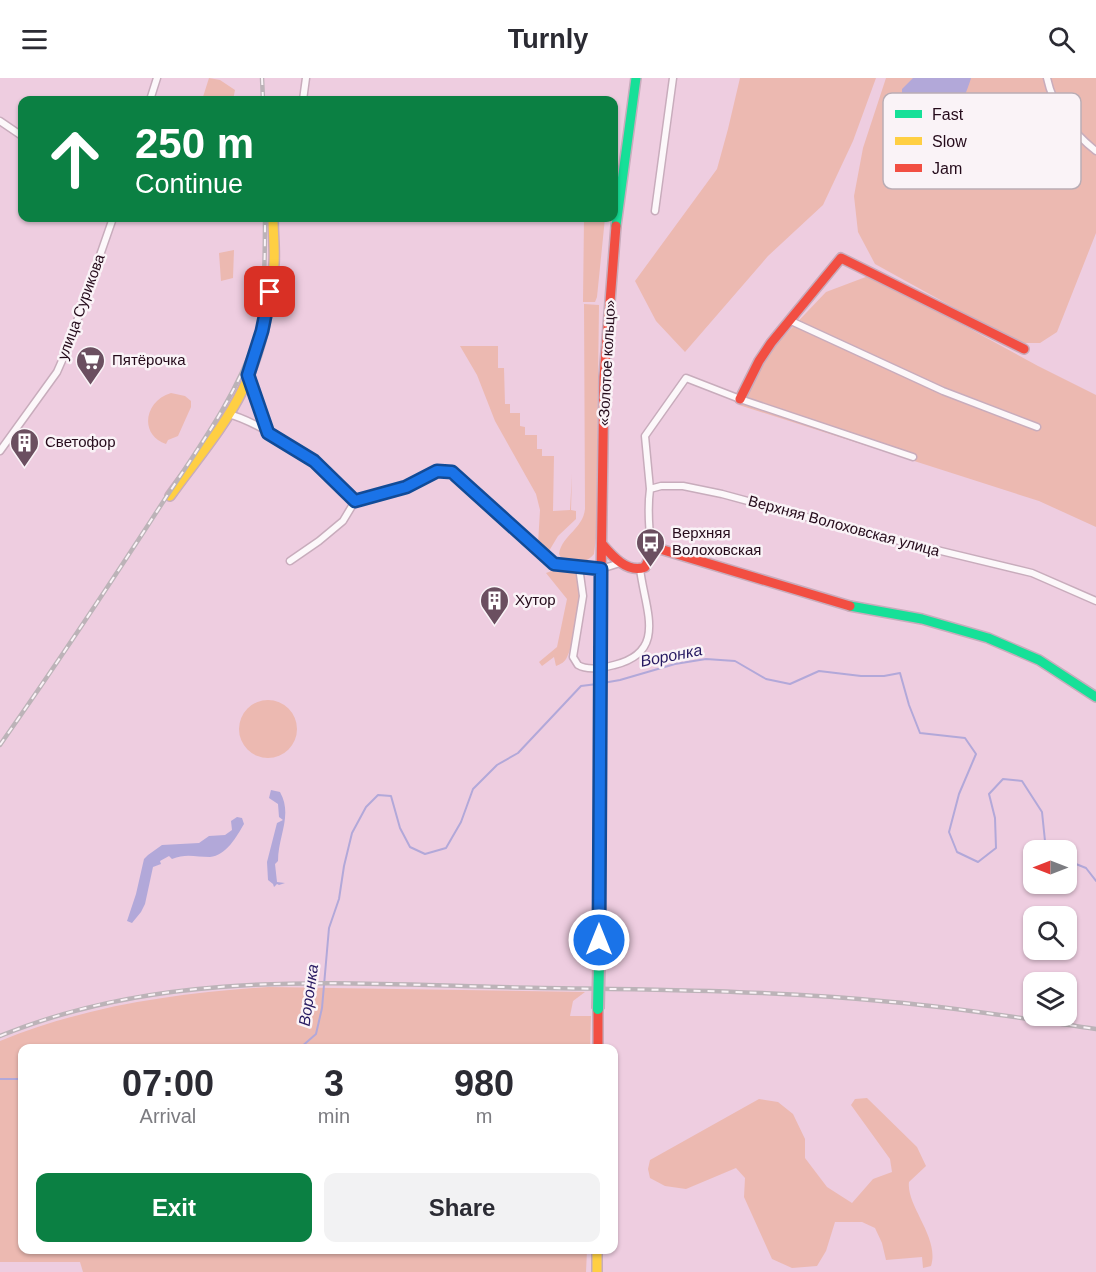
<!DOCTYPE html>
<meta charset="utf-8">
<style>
body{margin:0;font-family:Arial,sans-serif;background:#f2f2f3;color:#2b2b33;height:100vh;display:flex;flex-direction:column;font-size:22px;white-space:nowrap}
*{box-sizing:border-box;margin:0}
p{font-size:20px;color:#7c7c81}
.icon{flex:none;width:33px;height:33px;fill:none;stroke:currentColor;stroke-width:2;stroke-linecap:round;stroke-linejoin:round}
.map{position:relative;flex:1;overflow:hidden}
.side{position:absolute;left:18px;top:966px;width:600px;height:210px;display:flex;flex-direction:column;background:#fff;border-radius:12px;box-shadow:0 2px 4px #0004}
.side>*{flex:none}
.banner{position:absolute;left:18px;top:18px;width:600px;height:126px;border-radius:12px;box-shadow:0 2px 4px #0004;background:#0b8043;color:#fff;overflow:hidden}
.needle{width:39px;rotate:270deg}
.buttons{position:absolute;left:1023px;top:762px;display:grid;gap:12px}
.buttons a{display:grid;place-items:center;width:54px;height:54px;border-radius:12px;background:#fff;box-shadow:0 2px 4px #0004;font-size:30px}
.pin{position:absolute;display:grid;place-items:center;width:51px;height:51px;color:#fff;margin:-26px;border-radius:12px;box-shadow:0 3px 9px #0006}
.me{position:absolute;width:66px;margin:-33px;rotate:0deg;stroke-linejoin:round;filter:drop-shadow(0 0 4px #0008)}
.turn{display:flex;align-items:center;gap:21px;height:126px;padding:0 18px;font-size:27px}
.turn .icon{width:78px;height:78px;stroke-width:2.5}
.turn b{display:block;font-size:42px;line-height:51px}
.eta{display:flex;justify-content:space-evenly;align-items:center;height:102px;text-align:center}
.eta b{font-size:36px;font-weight:700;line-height:42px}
.cta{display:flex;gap:12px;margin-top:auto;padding:12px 18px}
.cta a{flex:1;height:69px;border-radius:12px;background:#0b8043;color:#fff;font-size:24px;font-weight:700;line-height:69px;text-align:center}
.cta a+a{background:#f2f2f3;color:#2b2b33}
header{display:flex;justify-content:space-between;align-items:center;height:78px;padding:0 18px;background:#fff;font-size:27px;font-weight:700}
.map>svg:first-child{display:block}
.green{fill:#ecb9b1}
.water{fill:#b2a8d9}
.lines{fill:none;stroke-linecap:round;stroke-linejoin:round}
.stream{stroke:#b2a8d9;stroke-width:2}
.street-casing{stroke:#c8acbc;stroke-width:9}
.fast-casing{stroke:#c8acbc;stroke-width:12}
.slow-casing{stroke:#c8acbc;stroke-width:12}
.jam-casing{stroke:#c8acbc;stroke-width:12}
.street{stroke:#fcf8fa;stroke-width:6}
.fast{stroke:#16e098;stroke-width:9}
.slow{stroke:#ffcf43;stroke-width:9}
.jam{stroke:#f24e42;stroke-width:9}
.rail-casing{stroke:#bcb3b8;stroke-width:4.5}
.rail{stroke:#faf3f7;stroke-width:2;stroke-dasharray:7;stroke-linecap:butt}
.fast-bridge-casing{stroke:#c8acbc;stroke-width:14;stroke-linecap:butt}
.jam-bridge-casing{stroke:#c8acbc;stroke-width:14;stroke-linecap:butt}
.fast-bridge{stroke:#16e098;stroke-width:10}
.jam-bridge{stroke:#f24e42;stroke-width:10}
.route-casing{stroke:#114b97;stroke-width:15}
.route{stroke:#1a73e8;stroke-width:10}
.labels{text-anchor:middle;stroke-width:5;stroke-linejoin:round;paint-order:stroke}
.street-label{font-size:15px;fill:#250b1b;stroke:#faf3f7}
.poi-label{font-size:15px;fill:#250b1b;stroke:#faf3f7;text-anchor:start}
.water-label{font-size:16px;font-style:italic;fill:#261961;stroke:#faf3f7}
.key{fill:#faf3f7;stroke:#baadb5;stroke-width:1.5}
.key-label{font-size:16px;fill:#250b1b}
</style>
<header><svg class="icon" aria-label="menu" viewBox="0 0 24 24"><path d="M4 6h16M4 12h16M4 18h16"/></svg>Turnly<svg class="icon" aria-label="search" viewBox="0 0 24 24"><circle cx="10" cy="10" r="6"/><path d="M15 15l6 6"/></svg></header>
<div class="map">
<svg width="1096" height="1194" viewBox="0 0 1096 1194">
<rect width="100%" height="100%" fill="#eecde0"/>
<!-- green -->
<path class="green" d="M209,0L220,2L235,12L233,22H202Z
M740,0H876L853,63L823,127L768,178L685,274L656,243L635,203L717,91L728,51Z
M886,0H1096V155L1057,254L1040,265H1018L875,186L858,154L854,118L863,70Z
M584,140H605L597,219L595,224H583Z
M234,172L233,200L221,203L219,175Z
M871,197L1038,288L1096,317V449L1039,423L739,327L765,278L826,214Z
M584,226L599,227L596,460L594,476C585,487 566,492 559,476C562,457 583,451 585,431Z
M460,268H498V290H504L505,326H510V335H520V348L525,349V357H537V371H542V378H554L553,433L570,432L572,396L571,432L576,433V441L558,458L549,473L544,472L538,466L540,432L536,416L495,343L477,297Z
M171,315L185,318L191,323V329L178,358L168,362L166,366C139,357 144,323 171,315Z
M557,491C563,491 571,490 575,495C586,505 574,567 567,579C565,584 561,586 556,588L554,579L542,588L539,584L557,569L567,521L546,495Z
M239 651a29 29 0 1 1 58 0a29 29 0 1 1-58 0Z
M268,909L585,914L573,923L570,938H591L590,970H22V1172H587L586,1194H83L80,1184H0V963C85,928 177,915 268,909Z
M867,1020L917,1069L926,1088L909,1104C906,1128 940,1160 931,1188L923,1190L922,1179L886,1182L882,1165L875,1150L862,1144H835L826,1173L817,1188L792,1190L772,1181L744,1119L745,1100L736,1090L686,1111L665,1108L650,1100L648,1091L650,1082L759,1021L778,1024L793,1036L805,1061V1080L827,1109L852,1125L873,1101L892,1094L890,1081L851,1027L855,1021Z"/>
<!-- water -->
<path class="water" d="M913,0H971C965,20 951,52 934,64H930L911,42V29L902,15V11Z
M271,712L280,714C293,737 278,758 278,783L275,786L277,804L285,805L279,807L277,806L274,809L273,806L268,802L267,784L277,745L283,742L279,739L278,726L269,720Z
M237,739L242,740L244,746C237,758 226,778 210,779C196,779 186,775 172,781L169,778L160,783L161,786L153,789L145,826L141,834L132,845L127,843L136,816L144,781L148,777L162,767L199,765L209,758L225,757L232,752L231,743Z"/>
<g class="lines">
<!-- stream -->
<path class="stream" d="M603,605L620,602L675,586L706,581L735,583L766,601L790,606L819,593L861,598H884L900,595L909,627L920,655L965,660L976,676L959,716L949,754L957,774L978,784L996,770L995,740L989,716L1003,701L1022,703L1042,734L1045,763L1054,772
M1066,782L1086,790L1096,803
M300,970L316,956L322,930L329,850L339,821L344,788L352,755L366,729L378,717L391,718L400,750L410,769L425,776L446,770L461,744L473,711L497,687L518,675L581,608L597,606
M0,1001H22"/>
<defs>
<path id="street" d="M1047,0C1053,29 1073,55 1096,73
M150,22L157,0
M303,22L306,0
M0,43L22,58
M655,133L673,0
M791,243L943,313L1037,349
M249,298L268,354
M228,336C253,342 293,368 314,383C329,394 341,411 355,423
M0,373L57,294L68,269L113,140
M650,411L645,358L686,300L740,321L913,379
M355,423L406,409L437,393L445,392L454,395L554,486L601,491L620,485
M652,475C649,453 647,433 650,411L661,408H683L722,416L854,452L1032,495L1096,523
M290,483L319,463L343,443L355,423
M579,489L583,518L573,579L578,587C588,593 603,590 614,587C668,574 645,532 640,491"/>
<path id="fast" d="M616,148L636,0
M850,528L922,541L988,560L1039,582L1096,619"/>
<path id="slow" d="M170,418C195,383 224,350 243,311C261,274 271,227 274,186C275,171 273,155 273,140
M597,1172V1194"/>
<path id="jam" d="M740,321L759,283L771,265L841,180L1024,271
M602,466C612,478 628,496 645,489L653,473L660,471L850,528
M600,568L604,299L616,148
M599,885L600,630
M598,931V970"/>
</defs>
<!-- street casing -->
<use href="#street" class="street-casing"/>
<!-- fast casing -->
<use href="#fast" class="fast-casing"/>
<!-- slow casing -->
<use href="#slow" class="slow-casing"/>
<!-- jam casing -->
<use href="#jam" class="jam-casing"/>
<!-- street -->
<use href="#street" class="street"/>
<!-- fast -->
<use href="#fast" class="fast"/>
<!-- slow -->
<use href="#slow" class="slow"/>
<!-- jam -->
<use href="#jam" class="jam"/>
<defs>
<path id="rail" d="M262,0L263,22
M0,667C56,587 110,506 163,424C196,373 235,321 255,262C265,231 265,173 265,140
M0,958C161,892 329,905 499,909C630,912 762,911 892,924C960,930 1028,941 1096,951"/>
</defs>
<!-- rail casing -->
<use href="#rail" class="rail-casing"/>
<!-- rail -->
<use href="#rail" class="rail"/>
<defs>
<path id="fast-bridge" d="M598,931L599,885"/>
<path id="jam-bridge" d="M600,568V630"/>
</defs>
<!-- fast-bridge casing -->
<use href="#fast-bridge" class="fast-bridge-casing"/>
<!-- jam-bridge casing -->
<use href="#jam-bridge" class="jam-bridge-casing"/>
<!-- fast-bridge -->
<use href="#fast-bridge" class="fast-bridge"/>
<!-- jam-bridge -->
<use href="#jam-bridge" class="jam-bridge"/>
</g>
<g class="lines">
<defs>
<path id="route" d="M270,214L262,253L248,297L268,355L314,383L355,423L406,409L437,393L452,394L554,486L601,491L599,862"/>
</defs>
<!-- route casing -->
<use href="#route" class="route-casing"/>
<!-- route -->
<use href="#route" class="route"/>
</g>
<!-- icons -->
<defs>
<symbol id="supermarket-pin" viewBox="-11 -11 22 30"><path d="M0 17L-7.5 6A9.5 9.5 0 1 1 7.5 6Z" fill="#6b4f60" stroke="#faf3f7"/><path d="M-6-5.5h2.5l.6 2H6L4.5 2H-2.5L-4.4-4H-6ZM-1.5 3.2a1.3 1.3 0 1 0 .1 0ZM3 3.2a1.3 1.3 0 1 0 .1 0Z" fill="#fff"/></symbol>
<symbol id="building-pin" viewBox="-11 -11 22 30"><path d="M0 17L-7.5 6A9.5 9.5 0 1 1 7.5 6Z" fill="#6b4f60" stroke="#faf3f7"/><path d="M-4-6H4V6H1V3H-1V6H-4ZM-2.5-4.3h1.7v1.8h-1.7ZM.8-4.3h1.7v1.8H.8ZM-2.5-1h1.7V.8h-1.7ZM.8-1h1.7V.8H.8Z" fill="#fff"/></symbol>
<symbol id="bus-pin" viewBox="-11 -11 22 30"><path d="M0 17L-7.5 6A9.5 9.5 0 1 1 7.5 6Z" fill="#6b4f60" stroke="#faf3f7"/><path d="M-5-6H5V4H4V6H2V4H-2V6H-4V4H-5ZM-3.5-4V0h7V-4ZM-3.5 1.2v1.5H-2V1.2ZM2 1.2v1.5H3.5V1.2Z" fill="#fff"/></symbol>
</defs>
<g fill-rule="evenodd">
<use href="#supermarket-pin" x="74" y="266" width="33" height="45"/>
<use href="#building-pin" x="8" y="348" width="33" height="45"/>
<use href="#bus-pin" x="634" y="448" width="33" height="45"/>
<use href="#building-pin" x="478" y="506" width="33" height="45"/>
</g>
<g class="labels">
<!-- street labels -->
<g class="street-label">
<text transform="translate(81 229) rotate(-70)" y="5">улица Сурикова</text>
<text transform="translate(607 285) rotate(-87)" y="5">«Золотое кольцо»</text>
<text transform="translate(844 448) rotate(15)" y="5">Верхняя Волоховская улица</text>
</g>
<!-- poi labels -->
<g class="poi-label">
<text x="112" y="287">Пятёрочка</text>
<text x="45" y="369">Светофор</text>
<text x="672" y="460">Верхняя<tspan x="672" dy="17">Волоховская</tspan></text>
<text x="515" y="527">Хутор</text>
</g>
<!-- water labels -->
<g class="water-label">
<text transform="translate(671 577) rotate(-11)" y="6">Воронка</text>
<text transform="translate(308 917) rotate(-82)" y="6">Воронка</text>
</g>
</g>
<!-- legend -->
<rect x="883" y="15" width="198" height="96" rx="9" class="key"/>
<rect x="895" y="32" width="27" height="8" fill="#16e098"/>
<rect x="895" y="59" width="27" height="8" fill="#ffcf43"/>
<rect x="895" y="86" width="27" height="8" fill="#f24e42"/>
<g class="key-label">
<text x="932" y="42">Fast</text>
<text x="932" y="69">Slow</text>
<text x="932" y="96">Jam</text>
</g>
</svg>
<div class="buttons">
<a><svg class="needle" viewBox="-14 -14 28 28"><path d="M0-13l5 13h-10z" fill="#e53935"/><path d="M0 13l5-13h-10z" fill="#7c7c81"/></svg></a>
<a><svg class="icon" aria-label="search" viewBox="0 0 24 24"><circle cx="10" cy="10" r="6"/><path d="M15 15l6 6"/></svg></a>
<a><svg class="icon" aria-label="layers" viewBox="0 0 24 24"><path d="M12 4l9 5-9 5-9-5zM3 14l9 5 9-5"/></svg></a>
</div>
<div class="pin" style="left:270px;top:214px;background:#d93025"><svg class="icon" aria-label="arrive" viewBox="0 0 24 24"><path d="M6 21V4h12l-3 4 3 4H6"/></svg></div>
<svg class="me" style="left:599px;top:862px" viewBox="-20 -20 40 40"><circle r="17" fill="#1a73e8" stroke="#fff" stroke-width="3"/><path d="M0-11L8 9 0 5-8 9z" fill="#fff"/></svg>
<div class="banner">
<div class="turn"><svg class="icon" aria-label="ahead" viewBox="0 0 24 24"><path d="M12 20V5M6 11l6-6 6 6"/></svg><div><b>250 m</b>Continue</div></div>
</div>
<section class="side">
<div class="eta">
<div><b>07:00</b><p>Arrival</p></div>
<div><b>3</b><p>min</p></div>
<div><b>980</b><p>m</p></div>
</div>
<div class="cta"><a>Exit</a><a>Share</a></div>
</section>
</div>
